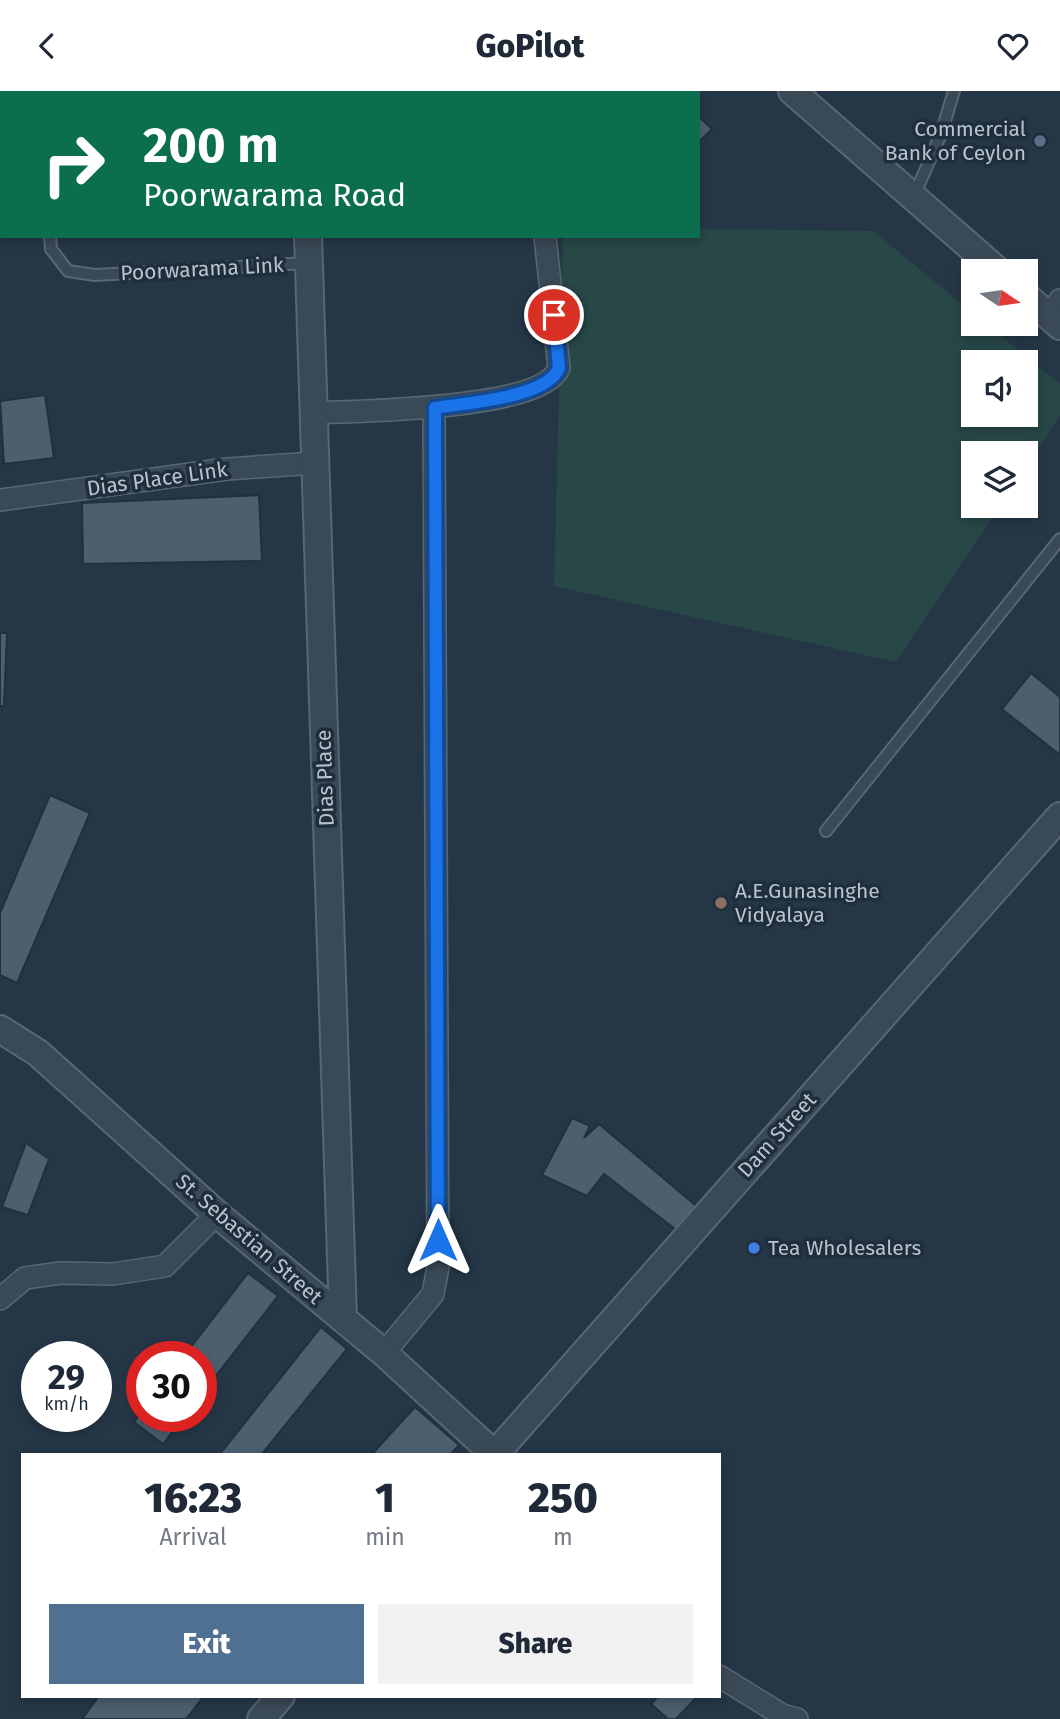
<!DOCTYPE html>
<style>
body{margin:0;font-family:"Fira Sans",sans-serif;background:#f2f2f3;color:#1f2937;height:100vh;display:flex;flex-direction:column;font-size:26px;white-space:nowrap}
*{box-sizing:border-box;margin:0}
p{font-size:23px;color:#747a83}
.icon{flex:none;width:38px;height:38px;fill:none;stroke:currentColor;stroke-width:2;stroke-linecap:round;stroke-linejoin:round}
.map{position:relative;flex:1;overflow:hidden}
.drawer{position:absolute;left:21px;top:1362px;width:700px;height:245px;display:flex;flex-direction:column;background:#fff;border-radius:0px;box-shadow:0 4px 10px #0003}
.drawer>*{flex:none}
.banner{position:absolute;left:0px;top:0px;width:700px;height:147px;box-shadow:0 4px 10px #0003;background:#0b6e4f;color:#fff;overflow:hidden}
.needle{width:46px;rotate:103deg}
.buttons{position:absolute;left:961px;top:168px;display:grid;gap:14px}
.buttons a{display:grid;place-items:center;width:77px;height:77px;border-radius:0px;background:#fff;box-shadow:0 4px 10px #0003;font-size:35px}
.speed{position:absolute;left:21px;top:1250px;display:flex;gap:14px;font-size:35px;font-weight:700;text-align:center}
.speed>*{display:grid;place-content:center;width:91px;height:91px;border-radius:50%;background:#fff;box-shadow:0 4px 10px #0003;line-height:1}
.speed small{font-size:18px;font-weight:400}
.speed .limit{border:10px solid #d22;background:#fff;color:#111}
.pin{position:absolute;display:grid;place-items:center;width:60px;height:60px;color:#fff;margin:-30px;border:4px solid #fff;border-radius:50%;box-shadow:0 2px 7px #0007}
.me{position:absolute;width:77px;margin:-38px;rotate:0deg;stroke-linejoin:round;filter:drop-shadow(0 0 5px #0008)}
.turn{display:flex;align-items:center;gap:24px;height:147px;padding:0 28px;font-size:32px}
.turn .icon{width:91px;height:91px;stroke-width:2.5}
.turn b{display:block;font-size:49px;line-height:60px}
.eta{display:flex;justify-content:space-evenly;align-items:center;height:119px;text-align:center}
.eta b{font-size:42px;font-weight:800;line-height:49px}
.button{display:flex;gap:14px;margin-top:auto;padding:14px 28px}
.button a{flex:1;height:80px;border-radius:0px;background:#507091;color:#fff;font-size:28px;font-weight:800;line-height:80px;text-align:center}
.button a+a{background:#f2f2f3;color:#1f2937}
header{display:flex;justify-content:space-between;align-items:center;height:91px;padding:0 28px;background:#fff;font-size:32px;font-weight:800}
.map>svg:first-child{display:block}
.green{fill:#284747;fill-rule:evenodd}
.building{fill:#4c5f6f;stroke:#21303d;stroke-width:2}
.lines{fill:none;stroke-linecap:round;stroke-linejoin:round}
.service-casing{stroke:#596673;stroke-width:14}
.minor-casing{stroke:#596673;stroke-width:24}
.tertiary-casing{stroke:#596673;stroke-width:30}
.service{stroke:#3a4956;stroke-width:10}
.minor{stroke:#3a4956;stroke-width:21}
.tertiary{stroke:#3a4956;stroke-width:26}
.route-casing{stroke:#114b97;stroke-width:18}
.route{stroke:#1a73e8;stroke-width:12}
.service-dot{fill:#5c6f8a;stroke:#1f2e3b;stroke-width:2.5}
.education-dot{fill:#8d6e63;stroke:#1f2e3b;stroke-width:2.5}
.shop-dot{fill:#3f7fe0;stroke:#1f2e3b;stroke-width:2.5}
.labels{text-anchor:middle;stroke-width:7;stroke-linejoin:round;paint-order:stroke}
.poi-label{font-size:21px;fill:#b8c3cf;stroke:#1f2e3b;text-anchor:start}
.street-label{font-size:21px;fill:#b8c3cf;stroke:#1f2e3b}
</style>
<header><svg class="icon" aria-label="back" viewBox="0 0 24 24"><path d="M15 5l-7 7 7 7"/></svg>GoPilot<svg class="icon" aria-label="heart" viewBox="0 0 24 24"><path d="M12 20l-8-8c-3-5 5-10 8-4 3-6 11-1 8 4z"/></svg></header>
<div class="map">
<svg width="1060" height="1628" viewBox="0 0 1060 1628">
<rect width="100%" height="100%" fill="#253747"/>
<!-- green -->
<path class="green" d="M698,138L873,140L973,222V233H986L1060,293V324L1026,376V362H973V415H1000L896,571L554,495L563,145H698ZM973,271H1026V324H973Z"/>
<!-- building -->
<path class="building" d="M572,0H671L673,2H571Z
M698,25L712,38L698,52Z
M45,304L54,367L4,373L0,310Z
M259,404L262,470L83,473L82,412Z
M0,542H7L4,615H0Z
M1031,582L1060,606V664L1002,618Z
M50,704L90,722L17,892L0,884V822Z
M572,1027L590,1035L584,1047L599,1033L700,1118L680,1142L604,1083L587,1105L542,1084Z
M26,1052L49,1068L28,1124L2,1116Z
M248,1182L278,1205L201,1304V1265H184Z
M321,1236L347,1258L262,1363H220Z
M415,1316L459,1354L451,1363H372Z
M142,1320V1325H185L163,1353L134,1331Z
M99,1605H204L186,1628H82Z
M658,1605H698L676,1628H668L651,1613Z"/>
<g class="lines">
<defs>
<path id="service" d="M29,0V2
M914,105L941,43L954,0
M50,145L51,158L68,180L95,184L307,172
M826,740L1060,448"/>
<path id="minor" d="M528,0V2
M1049,226L1060,209
M312,322C357,320 542,319 559,277L545,145
M0,409L227,378L314,372
M0,1208L25,1187L61,1182L113,1183L165,1175L217,1123
M384,1262L433,1203L438,1176L434,317
M719,1585L782,1624L797,1628"/>
<path id="tertiary" d="M303,0V2
M792,0L998,180
M308,145L343,1228
M1026,205L1060,235
M0,938L38,962L217,1123L384,1262L494,1363
M495,1363L1060,725
M261,1628L281,1605"/>
</defs>
<!-- service casing -->
<use href="#service" class="service-casing"/>
<!-- minor casing -->
<use href="#minor" class="minor-casing"/>
<!-- tertiary casing -->
<use href="#tertiary" class="tertiary-casing"/>
<!-- service -->
<use href="#service" class="service"/>
<!-- minor -->
<use href="#minor" class="minor"/>
<!-- tertiary -->
<use href="#tertiary" class="tertiary"/>
</g>
<g class="lines">
<defs>
<path id="route" d="M438,1149L435,317C465,312 547,307 559,277L554,224"/>
</defs>
<!-- route casing -->
<use href="#route" class="route-casing"/>
<!-- route -->
<use href="#route" class="route"/>
</g>
<!-- markers -->
<circle class="service-dot" cx="1040" cy="50" r="7"/>
<circle class="education-dot" cx="721" cy="812" r="7"/>
<circle class="shop-dot" cx="754" cy="1157" r="7"/>
<g class="labels">
<!-- poi labels -->
<g class="poi-label">
<text x="1026" y="45" text-anchor="end">Commercial<tspan x="1026" dy="24">Bank of Ceylon</tspan></text>
<text x="735" y="807">A.E.Gunasinghe<tspan x="735" dy="24">Vidyalaya</tspan></text>
<text x="768" y="1164">Tea Wholesalers</text>
</g>
<!-- street labels -->
<g class="street-label">
<text transform="translate(202 178) rotate(-3)" y="7">Poorwarama Link</text>
<text transform="translate(157 388) rotate(-8)" y="7">Dias Place Link</text>
<text transform="translate(325 687) rotate(-92)" y="7">Dias Place</text>
<text transform="translate(777 1044) rotate(-48)" y="7">Dam Street</text>
<text transform="translate(249 1148) rotate(41)" y="7">St. Sebastian Street</text>
</g>
</g>
</svg>
<div class="buttons">
<a><svg class="needle" viewBox="-14 -14 28 28"><path d="M0-13l5 13h-10z" fill="#e53935"/><path d="M0 13l5-13h-10z" fill="#747a83"/></svg></a>
<a><svg class="icon" aria-label="sound" viewBox="0 0 24 24"><path d="M4 9h4l5-4v14l-5-4H4zM17 9q2 3 0 6"/></svg></a>
<a><svg class="icon" aria-label="layers" viewBox="0 0 24 24"><path d="M12 4l9 5-9 5-9-5zM3 14l9 5 9-5"/></svg></a>
</div>
<div class="speed"><div>29<small>km/h</small></div><div class="limit">30</div></div>
<div class="pin" style="left:554px;top:224px;background:#d93025"><svg class="icon" aria-label="arrive" viewBox="0 0 24 24"><path d="M6 21V4h12l-3 4 3 4H6"/></svg></div>
<svg class="me" style="left:438px;top:1149px" viewBox="-20 -20 40 40"><path d="M0-17L14 15 0 8-14 15z" fill="#1a73e8" stroke="#fff" stroke-width="4"/></svg>
<div class="banner">
<div class="turn"><svg class="icon" aria-label="right" viewBox="0 0 24 24"><path d="M7 20v-9h11M14 6l5 5-5 5"/></svg><div><b>200 m</b>Poorwarama Road</div></div>
</div>
<section class="drawer">
<div class="eta">
<div><b>16:23</b><p>Arrival</p></div>
<div><b>1</b><p>min</p></div>
<div><b>250</b><p>m</p></div>
</div>
<div class="button"><a>Exit</a><a>Share</a></div>
</section>
</div>
